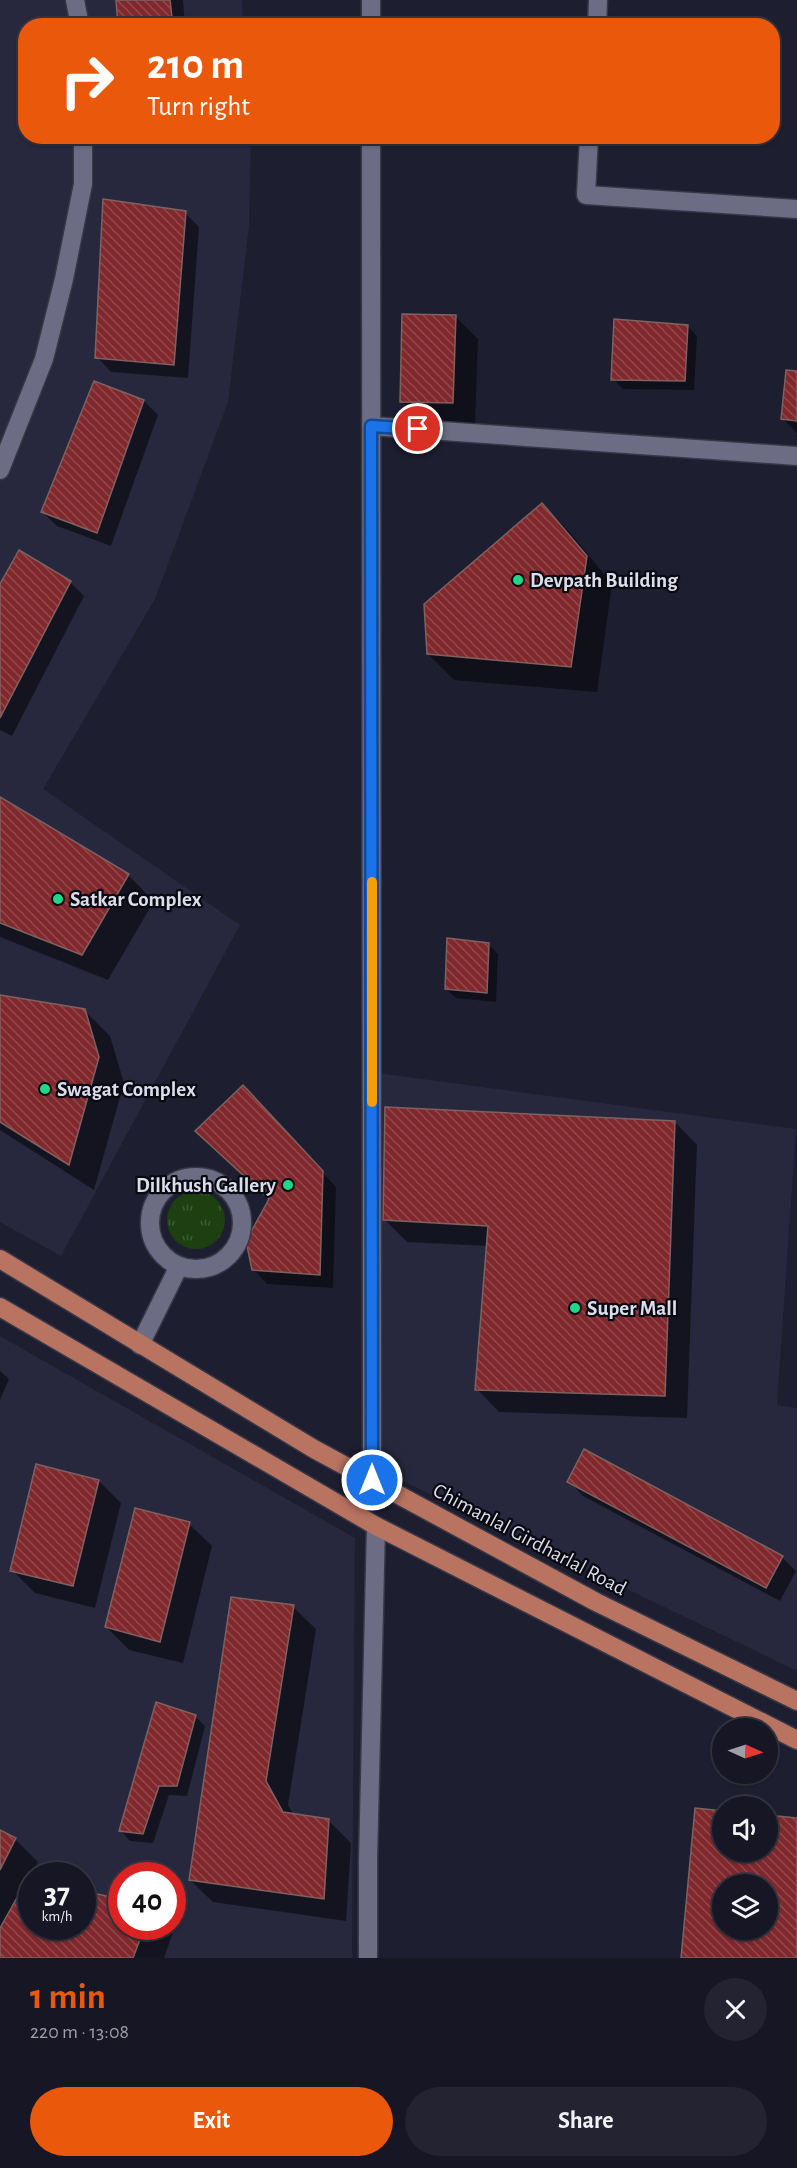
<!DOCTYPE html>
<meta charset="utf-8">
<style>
body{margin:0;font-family:"Alegreya Sans",sans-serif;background:#232332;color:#f1f3f6;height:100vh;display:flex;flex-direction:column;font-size:22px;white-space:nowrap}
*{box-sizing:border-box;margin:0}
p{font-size:20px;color:#9e9fa7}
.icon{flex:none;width:33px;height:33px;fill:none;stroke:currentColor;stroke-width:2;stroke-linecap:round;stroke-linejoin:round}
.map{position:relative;height:1958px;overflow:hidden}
.panel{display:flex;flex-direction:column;background:#161625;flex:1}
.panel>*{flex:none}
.guide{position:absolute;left:18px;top:18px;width:762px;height:126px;border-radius:24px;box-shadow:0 2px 4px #0004,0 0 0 2px #353542;background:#ea580c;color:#fff;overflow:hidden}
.needle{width:39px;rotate:93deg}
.controls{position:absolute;left:712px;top:1718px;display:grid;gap:12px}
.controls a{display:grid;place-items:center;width:66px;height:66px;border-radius:50%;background:#161625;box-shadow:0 2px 4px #0004,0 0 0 2px #353542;font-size:30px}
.speed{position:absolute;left:18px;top:1862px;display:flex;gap:12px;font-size:30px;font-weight:700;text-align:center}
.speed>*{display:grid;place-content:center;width:78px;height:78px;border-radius:50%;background:#161625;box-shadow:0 2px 4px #0004,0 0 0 2px #353542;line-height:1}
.speed small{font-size:15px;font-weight:400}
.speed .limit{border:9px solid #d22;background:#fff;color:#111}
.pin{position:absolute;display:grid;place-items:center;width:51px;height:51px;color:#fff;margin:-26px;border:3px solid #fff;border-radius:50%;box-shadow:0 2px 6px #0007}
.me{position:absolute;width:66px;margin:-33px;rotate:0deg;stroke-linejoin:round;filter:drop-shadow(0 0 4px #0008)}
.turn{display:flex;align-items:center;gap:21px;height:126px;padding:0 30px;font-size:27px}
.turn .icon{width:78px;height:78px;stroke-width:2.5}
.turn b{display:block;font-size:42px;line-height:51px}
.round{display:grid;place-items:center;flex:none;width:63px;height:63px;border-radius:32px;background:#232332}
.head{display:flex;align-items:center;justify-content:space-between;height:102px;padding:0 30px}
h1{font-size:36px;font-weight:600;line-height:45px;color:#ea580c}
.cta{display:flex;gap:12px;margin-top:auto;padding:12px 30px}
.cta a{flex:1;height:69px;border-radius:36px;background:#ea580c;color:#fff;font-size:24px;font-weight:600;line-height:69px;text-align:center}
.cta a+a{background:#232332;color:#f1f3f6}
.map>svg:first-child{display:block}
.built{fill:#27273e;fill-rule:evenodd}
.grass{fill:url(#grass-tufts)}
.shadow{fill:#0007}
.building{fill:url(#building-back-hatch);stroke:#7d6260;stroke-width:1.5;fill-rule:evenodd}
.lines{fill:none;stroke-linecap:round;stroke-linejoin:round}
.minor-casing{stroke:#373746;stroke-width:21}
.major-casing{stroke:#373746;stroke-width:21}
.minor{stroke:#6c6d84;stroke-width:18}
.major{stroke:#b87361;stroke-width:18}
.route-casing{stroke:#114b97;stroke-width:15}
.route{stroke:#1a73e8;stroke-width:10}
.slow{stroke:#f59e0b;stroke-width:10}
.poi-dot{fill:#1ed888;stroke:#090911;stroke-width:2}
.labels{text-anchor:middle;stroke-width:4.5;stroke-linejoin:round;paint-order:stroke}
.poi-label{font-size:21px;font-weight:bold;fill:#dcddea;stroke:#090911;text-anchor:start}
.street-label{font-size:21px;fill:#dcddea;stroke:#090911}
</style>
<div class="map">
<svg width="797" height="1958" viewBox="0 0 797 1958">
<defs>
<pattern id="grass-tufts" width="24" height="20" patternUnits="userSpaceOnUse" patternTransform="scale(1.5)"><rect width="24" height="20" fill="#1c400f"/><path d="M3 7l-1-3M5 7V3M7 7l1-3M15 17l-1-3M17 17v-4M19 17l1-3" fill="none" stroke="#3c5b32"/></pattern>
<pattern id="building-back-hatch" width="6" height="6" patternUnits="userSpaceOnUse" patternTransform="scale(1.5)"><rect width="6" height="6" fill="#81282d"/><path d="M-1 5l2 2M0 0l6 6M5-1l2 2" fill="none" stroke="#92474c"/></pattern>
</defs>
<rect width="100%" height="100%" fill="#1e1e31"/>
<!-- built -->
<path class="built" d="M0,0H242L243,25L26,26V136L251,137V142L249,226L228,402L155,599L43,789L240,925L61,1256L0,1222Z
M378,1073L796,1129L777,1405L797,1408V1671L380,1470Z
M0,1336L355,1538L352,1958H0ZM32,1875H82V1926H32ZM122,1875H172V1926H122Z"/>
<!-- grass -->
<path class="grass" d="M167 1220a29 29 0 1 1 58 0a29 29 0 1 1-58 0Z"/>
<!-- shadow -->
<path class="shadow" d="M118,0H183L185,26H120Z
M139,136H194L195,140H142Z
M185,213L199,227L188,378L111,372L97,357Z
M455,316L478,339L475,425L424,424L402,401Z
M687,326L697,336L694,390L623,389L613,379Z
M797,373V433L782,418Z
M144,401L158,415L111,546L57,526L42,512Z
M542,505L568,530L612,584L597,692L454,680L428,654Z
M70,582L84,596L12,736L0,730V587Z
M0,799L129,876L154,901L108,980L0,937Z
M489,945L498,954L496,1002L456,998L446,989Z
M0,997L84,1010L110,1036L124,1083L94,1190L0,1130Z
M257,1101L336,1187L333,1288L267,1284L253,1269L270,1199Z
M675,1122L697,1145L687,1418L499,1412L477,1389L488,1246L407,1242L384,1219Z
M0,1371L9,1379L0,1400Z
M99,1481L121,1503L95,1608L35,1593L12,1570Z
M569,1481L782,1557L796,1571L780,1601L583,1496Z
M189,1524L212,1546L183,1663L129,1650L106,1627Z
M293,1607L316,1629L288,1805L294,1815L328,1820L351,1843L346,1921L213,1902L190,1880Z
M195,1716L205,1726L187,1796L169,1795L153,1843L130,1841L121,1831Z
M0,1831L15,1839L38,1862L28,1882L32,1926H171L174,1929L164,1958H0Z"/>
<!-- building -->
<path class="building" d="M116,0H170L173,26H118Z
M103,199L186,211L174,365L95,358Z
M402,314L456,315L453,403L400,402Z
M614,319L688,325L685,381L611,380Z
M786,370L797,371V421L781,419Z
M94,381L144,400L97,533L41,512Z
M542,503L587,556L571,667L427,654L424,604Z
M19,550L71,581L0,718V584Z
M0,797L129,874L82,955L0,923Z
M447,938L489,943L487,993L445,989Z
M0,995L85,1009L99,1057L69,1165L0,1122Z
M243,1085L323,1171L320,1275L252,1270L246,1241L269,1199L195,1131Z
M385,1107L675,1121L665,1396L475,1390L488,1226L383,1220Z
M584,1449L783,1556L766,1588L567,1482Z
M36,1464L99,1480L73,1586L10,1571Z
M135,1508L190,1522L160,1642L105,1627Z
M231,1597L294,1605L266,1781L283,1812L329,1819L324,1899L189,1880Z
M156,1702L196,1715L177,1786H159L143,1834L119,1831Z
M695,1808L723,1811V1851H768V1815L797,1818V1958H681ZM723,1884H768V1929H723Z
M0,1830L16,1838L0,1870Z
M27,1880L32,1881V1926H82V1891L122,1899V1926H145L133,1958H0V1928Z"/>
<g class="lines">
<defs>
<path id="minor" d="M75,0L80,26
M371,0V26
M597,26L598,0
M371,136L372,1480
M589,136L586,195L797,209
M371,426L797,456
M0,470L44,359L64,279L83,184V136
M150 1223a46 46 0 1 1 92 0a46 46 0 1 1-92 0Z
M140,1345L179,1266
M368,1958V1861L376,1526"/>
<path id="major" d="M0,1259L314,1449L596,1602L797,1701
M0,1307L376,1526L797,1740"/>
</defs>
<!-- minor casing -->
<use href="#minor" class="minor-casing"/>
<!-- major casing -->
<use href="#major" class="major-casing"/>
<!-- minor -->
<use href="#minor" class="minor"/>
<!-- major -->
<use href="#major" class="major"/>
</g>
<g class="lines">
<defs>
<path id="route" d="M372,1480L371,426L418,429"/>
</defs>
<!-- route casing -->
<use href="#route" class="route-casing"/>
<!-- route -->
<use href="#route" class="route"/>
<!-- slow -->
<path class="slow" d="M372,882V1102"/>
</g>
<!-- markers -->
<g class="poi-dot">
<circle cx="518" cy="580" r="6"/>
<circle cx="58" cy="899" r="6"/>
<circle cx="45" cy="1089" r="6"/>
<circle cx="288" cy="1185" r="6"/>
<circle cx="575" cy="1308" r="6"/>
</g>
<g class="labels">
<!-- poi labels -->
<g class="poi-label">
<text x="530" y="587">Devpath Building</text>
<text x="70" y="906">Satkar Complex</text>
<text x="57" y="1096">Swagat Complex</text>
<text x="276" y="1192" text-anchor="end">Dilkhush Gallery</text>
<text x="587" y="1315">Super Mall</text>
</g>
<!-- street labels -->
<g class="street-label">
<text transform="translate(530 1539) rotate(28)" y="7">Chimanlal Girdharlal Road</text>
</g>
</g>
</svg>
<div class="controls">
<a><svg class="needle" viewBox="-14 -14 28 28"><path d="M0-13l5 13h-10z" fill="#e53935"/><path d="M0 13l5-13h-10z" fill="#9e9fa7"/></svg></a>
<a><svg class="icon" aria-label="sound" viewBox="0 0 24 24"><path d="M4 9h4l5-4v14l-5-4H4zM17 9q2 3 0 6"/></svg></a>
<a><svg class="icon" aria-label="layers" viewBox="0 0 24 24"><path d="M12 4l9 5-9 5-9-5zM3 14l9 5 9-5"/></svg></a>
</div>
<div class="speed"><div>37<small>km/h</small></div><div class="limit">40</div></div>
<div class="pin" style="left:418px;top:429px;background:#d93025"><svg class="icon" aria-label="arrive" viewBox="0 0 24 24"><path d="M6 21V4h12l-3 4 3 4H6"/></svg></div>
<svg class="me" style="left:372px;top:1480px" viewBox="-20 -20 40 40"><circle r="17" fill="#1a73e8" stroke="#fff" stroke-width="3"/><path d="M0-11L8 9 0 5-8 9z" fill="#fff"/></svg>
<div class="guide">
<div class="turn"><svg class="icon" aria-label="right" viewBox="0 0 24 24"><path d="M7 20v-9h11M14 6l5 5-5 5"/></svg><div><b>210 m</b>Turn right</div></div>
</div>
</div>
<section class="panel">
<div class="head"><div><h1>1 min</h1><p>220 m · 13:08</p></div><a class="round"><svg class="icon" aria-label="close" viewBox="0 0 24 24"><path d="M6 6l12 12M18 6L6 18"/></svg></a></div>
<div class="cta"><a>Exit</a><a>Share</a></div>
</section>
